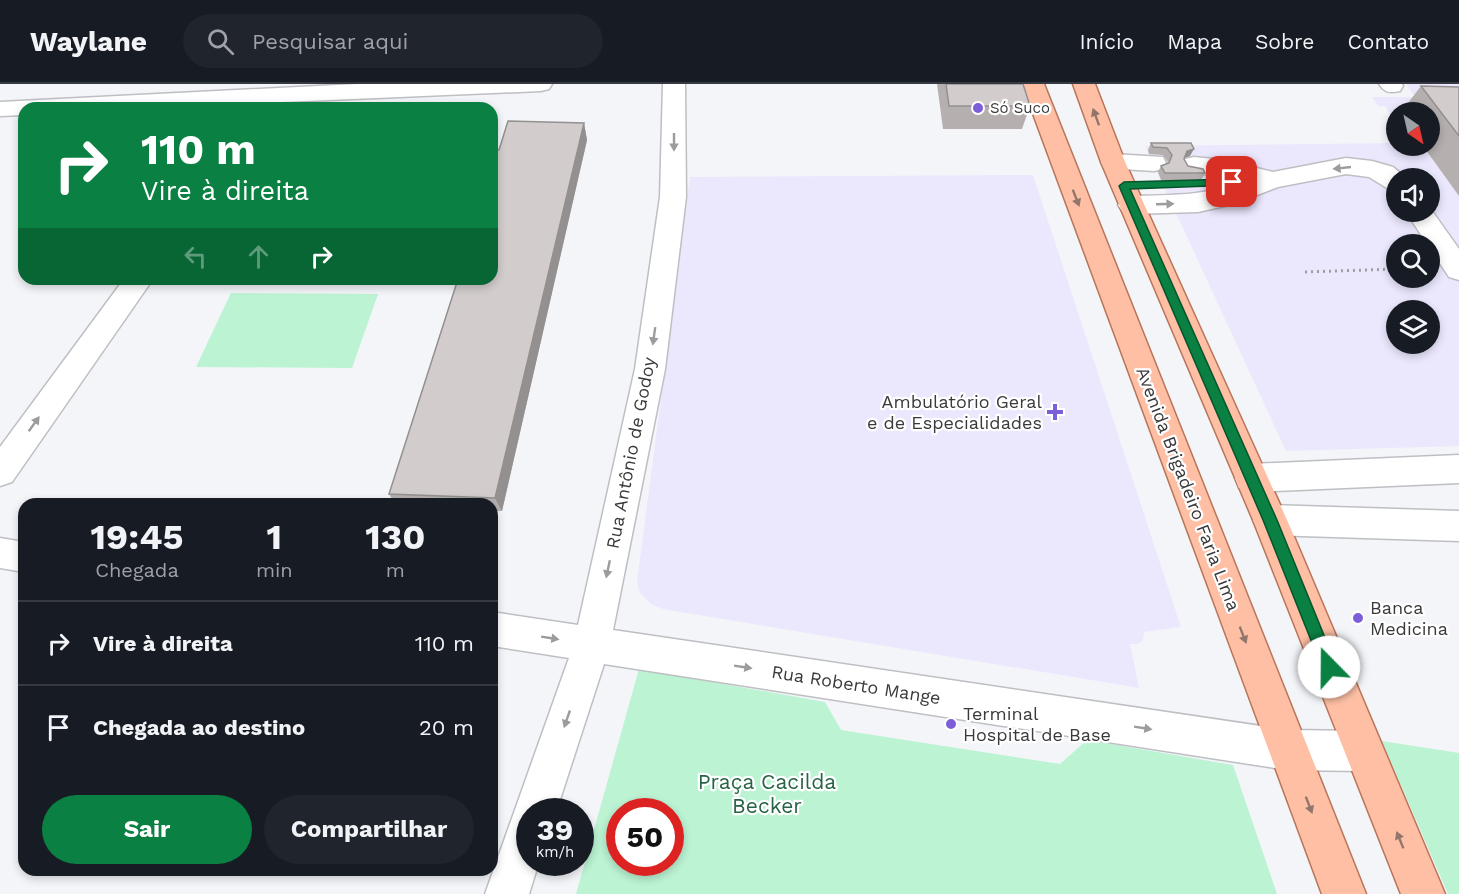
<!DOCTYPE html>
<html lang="pt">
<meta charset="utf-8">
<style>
body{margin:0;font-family:"Work Sans",sans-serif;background:#20242c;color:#f1f3f6;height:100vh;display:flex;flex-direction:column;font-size:22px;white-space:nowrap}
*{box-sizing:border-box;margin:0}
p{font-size:20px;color:#9ea1a6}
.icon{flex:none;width:33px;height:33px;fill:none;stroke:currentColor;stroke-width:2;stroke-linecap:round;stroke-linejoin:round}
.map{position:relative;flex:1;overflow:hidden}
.details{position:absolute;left:18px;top:414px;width:480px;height:378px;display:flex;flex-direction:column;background:#171b24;border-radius:18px;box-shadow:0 3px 9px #0003}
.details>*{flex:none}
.hud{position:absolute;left:18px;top:18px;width:480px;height:183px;border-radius:18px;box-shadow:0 3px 9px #0003;background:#0b8043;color:#fff;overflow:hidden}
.needle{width:39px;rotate:146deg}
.tools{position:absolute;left:1386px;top:18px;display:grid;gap:12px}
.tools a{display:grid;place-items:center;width:54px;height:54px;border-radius:50%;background:#171b24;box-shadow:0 3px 9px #0003;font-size:30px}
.speed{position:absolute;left:516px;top:714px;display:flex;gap:12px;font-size:30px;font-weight:700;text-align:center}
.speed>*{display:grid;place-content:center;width:78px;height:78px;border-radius:50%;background:#171b24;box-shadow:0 3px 9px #0003;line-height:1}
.speed small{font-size:15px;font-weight:400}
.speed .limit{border:9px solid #d22;background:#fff;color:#111}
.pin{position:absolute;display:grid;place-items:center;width:51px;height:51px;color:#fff;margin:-26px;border-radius:12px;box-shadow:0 3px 9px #0006}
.me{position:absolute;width:66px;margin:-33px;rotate:338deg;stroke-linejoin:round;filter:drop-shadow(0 0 4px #0008)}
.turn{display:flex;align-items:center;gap:21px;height:126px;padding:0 24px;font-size:27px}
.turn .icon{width:78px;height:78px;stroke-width:2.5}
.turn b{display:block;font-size:42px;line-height:51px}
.lanes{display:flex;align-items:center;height:57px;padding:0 24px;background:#0003;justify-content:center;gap:30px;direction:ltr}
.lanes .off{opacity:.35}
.eta{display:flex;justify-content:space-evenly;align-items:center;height:102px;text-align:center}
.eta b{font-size:36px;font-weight:700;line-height:42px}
.cta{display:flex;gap:12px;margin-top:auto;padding:12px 24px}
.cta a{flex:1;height:69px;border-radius:36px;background:#0b8043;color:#fff;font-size:24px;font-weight:700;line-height:69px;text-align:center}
.cta a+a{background:#20242c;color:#f1f3f6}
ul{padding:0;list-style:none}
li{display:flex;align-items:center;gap:18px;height:84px;padding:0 24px;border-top:2px solid #363941}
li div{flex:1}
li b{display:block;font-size:22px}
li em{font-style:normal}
header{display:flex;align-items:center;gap:36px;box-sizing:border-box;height:84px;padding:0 30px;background:#171b24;border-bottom:2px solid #363941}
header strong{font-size:28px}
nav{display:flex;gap:33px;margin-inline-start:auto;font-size:21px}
.search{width:420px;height:54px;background:#20242c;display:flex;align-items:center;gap:15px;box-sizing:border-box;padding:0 21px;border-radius:33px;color:#9ea1a6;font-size:22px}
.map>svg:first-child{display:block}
.medical{fill:#ebe8fe;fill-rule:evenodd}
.green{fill:#bbf3d3;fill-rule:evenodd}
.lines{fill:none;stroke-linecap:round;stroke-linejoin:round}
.minor-casing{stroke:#bebfc3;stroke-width:3}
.major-casing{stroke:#b97559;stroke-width:3}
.path{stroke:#9d9ea1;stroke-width:3;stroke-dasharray:2 4;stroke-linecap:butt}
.minor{fill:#fff;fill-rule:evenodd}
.major{fill:#febfa5;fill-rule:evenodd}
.wall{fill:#b5b0af}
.shaded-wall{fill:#93908f}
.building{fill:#d2cdcc;stroke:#93908f;stroke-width:1.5}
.oneway{fill:#92766b}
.oneway2{fill:#9c9c9e}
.route{fill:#0b8043;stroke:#07532c;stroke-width:1.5}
.poi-dot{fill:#7c5ed8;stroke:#fff;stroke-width:2}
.labels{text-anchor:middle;stroke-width:4.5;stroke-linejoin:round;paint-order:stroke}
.far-poi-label{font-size:15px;fill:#3a3a3c;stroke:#fff;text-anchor:start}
.poi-label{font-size:18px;fill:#3a3a3c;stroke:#fff;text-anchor:start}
.street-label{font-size:18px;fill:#3a3a3c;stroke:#fff}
.near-park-label{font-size:21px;fill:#276346;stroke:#fff}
</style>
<header>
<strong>Waylane</strong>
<div class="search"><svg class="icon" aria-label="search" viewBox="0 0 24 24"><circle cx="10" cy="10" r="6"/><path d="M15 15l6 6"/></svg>Pesquisar aqui</div>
<nav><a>Início</a><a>Mapa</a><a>Sobre</a><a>Contato</a></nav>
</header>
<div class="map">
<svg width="1459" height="810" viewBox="0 0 1459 810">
<rect width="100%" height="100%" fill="#f3f5f9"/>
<!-- medical -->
<path class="medical" d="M1406,0H1459V362L1286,367L1145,62L1396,59V62H1430V28H1396V39L1385,22H1378L1372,13H1415ZM1396,94H1430V128H1396ZM1396,160H1430V194H1396ZM1396,226H1430V260H1396Z
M1033,91L1181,543L1144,548L1143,556L1138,560H1130L1139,604L663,525L651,520L640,509L637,498L690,93Z"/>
<!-- green -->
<path class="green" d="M231,209L378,210L352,284L196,283Z
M639,585L825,618L841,646L1060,680L1087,656L1233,681L1277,810H576ZM620,728H670V778H620Z
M1382,657L1459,669V810H1448Z"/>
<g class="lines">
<defs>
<path id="minor" d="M357,0H552L549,5L541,7L139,24H24V31L0,32V18Z
M663,0H685L686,113L665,285L613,546L1288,646L1363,647L1377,653L1383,667L1377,681L1363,687L1288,686L604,580L556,728H530V778H539L529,810H485L569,574L492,562V528L578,541L635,285L660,113Z
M1379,0H1402L1403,2L1400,7C1390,9 1385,9 1379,0Z
M1113,70L1163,73L1166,79L1163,85L1154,87L1104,84L1101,78L1104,72Z
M1194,73L1224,76L1273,88L1346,74L1372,77L1393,83L1406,94H1396V106L1387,104L1369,93L1346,90L1278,103L1234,120L1198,128L1131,130L1122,127L1118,121L1122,115L1131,112C1172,111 1206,112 1245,97L1185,87L1182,81L1185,75Z
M1430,124L1459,165V196L1449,193L1406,128H1430Z
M124,195H153L12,398L0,402V363Z
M1459,371V399L1251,408L1239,404L1235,394L1239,384L1251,380Z
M1270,421L1459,427V457L1270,451L1258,446L1253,436L1258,426Z
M0,454L24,458V488L0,484Z"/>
<path id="major" d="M1022,0H1044L1366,810H1322Z
M1073,0H1095L1125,78L1287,436L1445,810H1401L1253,436L1101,78Z"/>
</defs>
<!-- minor casing -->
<use href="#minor" class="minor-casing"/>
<!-- major casing -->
<use href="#major" class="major-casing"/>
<!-- path -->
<path class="path" d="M1305,188L1396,185"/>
<!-- minor -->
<use href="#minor" class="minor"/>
<!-- major -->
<use href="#major" class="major"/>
</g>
<!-- wall -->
<path class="wall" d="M937,0H1023L1030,22L1022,45H943Z
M1421,2L1459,3V112L1423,62H1430V28H1401Z
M584,39L587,56L502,427H492V420H395L389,410L499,66Z
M1151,59L1190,72L1184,74V75L1188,82L1205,89L1201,96H1161L1158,88L1161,82L1167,79L1168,78L1163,71L1149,70L1148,66Z"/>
<!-- shaded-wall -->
<path class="shaded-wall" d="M584,39L587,56L502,427L495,414Z
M1194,65L1190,72L1183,74L1187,67Z"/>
<!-- building -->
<path class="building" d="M946,0H1023L1030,22H949Z
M1421,2L1459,3V52Z
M508,37L584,39L495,414L389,410L458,195H492V66H499Z
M1151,59H1191L1194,65L1187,67L1184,75L1188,82L1203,85L1205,89H1165L1161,82L1169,79L1172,71L1167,64L1153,63Z"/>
<!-- one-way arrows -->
<defs><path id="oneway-solid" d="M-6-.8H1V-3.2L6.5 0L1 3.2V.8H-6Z" transform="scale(1.5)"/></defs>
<g class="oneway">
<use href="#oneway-solid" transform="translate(1096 33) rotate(-110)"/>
<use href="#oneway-solid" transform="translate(1076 114) rotate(69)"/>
<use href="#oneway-solid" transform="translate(1243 551) rotate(69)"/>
<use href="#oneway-solid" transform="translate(1309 721) rotate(69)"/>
<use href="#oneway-solid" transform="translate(1400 756) rotate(-112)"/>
</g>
<g class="oneway2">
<use href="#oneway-solid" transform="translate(674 58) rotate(90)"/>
<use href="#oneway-solid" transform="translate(1342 84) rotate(174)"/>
<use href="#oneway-solid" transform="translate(1165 120) rotate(-2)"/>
<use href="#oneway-solid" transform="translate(654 252) rotate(98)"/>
<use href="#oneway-solid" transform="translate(34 340) rotate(-54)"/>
<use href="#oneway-solid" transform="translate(608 485) rotate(102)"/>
<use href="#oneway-solid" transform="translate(550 554) rotate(9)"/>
<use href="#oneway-solid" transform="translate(743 583) rotate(9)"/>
<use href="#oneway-solid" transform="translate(567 635) rotate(109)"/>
<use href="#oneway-solid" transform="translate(1143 644) rotate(9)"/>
</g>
<!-- route -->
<path class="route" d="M1232,95L1237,98L1236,101L1130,105L1277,436L1337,583L1335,589L1329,591L1324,589L1263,436L1119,102L1124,98Z"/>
<!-- markers -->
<g class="poi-dot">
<circle cx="978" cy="24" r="6"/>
<path d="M1052 319h6v6h6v6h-6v6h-6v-6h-6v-6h6z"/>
<circle cx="1358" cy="534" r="6"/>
<circle cx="951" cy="640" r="6"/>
</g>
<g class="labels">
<!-- far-poi labels -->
<g class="far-poi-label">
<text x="990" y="29">Só Suco</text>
</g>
<!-- poi labels -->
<g class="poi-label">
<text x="1042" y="324" text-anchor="end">Ambulatório Geral<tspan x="1042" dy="21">e de Especialidades</tspan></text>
<text x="1370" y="530">Banca<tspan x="1370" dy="21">Medicina</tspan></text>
<text x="963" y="636">Terminal<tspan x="963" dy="21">Hospital de Base</tspan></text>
</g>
<!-- street labels -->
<g class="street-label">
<text transform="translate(631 369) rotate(-79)" y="6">Rua Antônio de Godoy</text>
<text transform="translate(1188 405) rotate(69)" y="6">Avenida Brigadeiro Faria Lima</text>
<text transform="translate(856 601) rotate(9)" y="6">Rua Roberto Mange</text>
</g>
<!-- near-park labels -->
<g class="near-park-label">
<text x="767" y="705">Praça Cacilda<tspan x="767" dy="24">Becker</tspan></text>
</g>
</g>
</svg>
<div class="tools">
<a><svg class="needle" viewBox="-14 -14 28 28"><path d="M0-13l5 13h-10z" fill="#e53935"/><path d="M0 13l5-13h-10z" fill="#9ea1a6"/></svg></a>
<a><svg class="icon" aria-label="sound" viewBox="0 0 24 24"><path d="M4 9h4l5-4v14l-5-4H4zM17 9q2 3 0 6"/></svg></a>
<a><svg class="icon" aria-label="search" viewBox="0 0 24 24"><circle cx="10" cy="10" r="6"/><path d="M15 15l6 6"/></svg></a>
<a><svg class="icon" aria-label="layers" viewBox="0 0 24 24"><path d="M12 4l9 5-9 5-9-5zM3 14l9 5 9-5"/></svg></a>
</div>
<div class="speed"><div>39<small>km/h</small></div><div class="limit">50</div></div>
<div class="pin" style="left:1232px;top:98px;background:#d93025"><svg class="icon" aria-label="arrive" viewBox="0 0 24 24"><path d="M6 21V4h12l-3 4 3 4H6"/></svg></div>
<svg class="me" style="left:1329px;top:583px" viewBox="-20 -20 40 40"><circle r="19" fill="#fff"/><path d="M0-13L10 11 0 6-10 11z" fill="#0b8043"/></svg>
<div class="hud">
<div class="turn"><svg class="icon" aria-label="right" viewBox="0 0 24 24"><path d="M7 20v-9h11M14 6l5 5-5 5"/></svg><div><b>110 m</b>Vire à direita</div></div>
<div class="lanes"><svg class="icon off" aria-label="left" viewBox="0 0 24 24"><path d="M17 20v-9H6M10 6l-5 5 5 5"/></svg><svg class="icon off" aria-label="ahead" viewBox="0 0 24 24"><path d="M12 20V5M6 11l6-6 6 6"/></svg><svg class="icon" aria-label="right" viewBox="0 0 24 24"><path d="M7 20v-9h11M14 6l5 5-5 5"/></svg></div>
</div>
<section class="details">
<div class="eta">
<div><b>19:45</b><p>Chegada</p></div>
<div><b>1</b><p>min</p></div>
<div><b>130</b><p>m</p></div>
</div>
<ul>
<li><svg class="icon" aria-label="right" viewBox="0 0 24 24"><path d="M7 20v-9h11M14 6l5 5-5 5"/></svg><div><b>Vire à direita</b></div><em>110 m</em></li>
<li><svg class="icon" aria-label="arrive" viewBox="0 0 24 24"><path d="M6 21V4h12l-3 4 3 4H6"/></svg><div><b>Chegada ao destino</b></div><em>20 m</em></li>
</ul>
<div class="cta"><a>Sair</a><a>Compartilhar</a></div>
</section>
</div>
